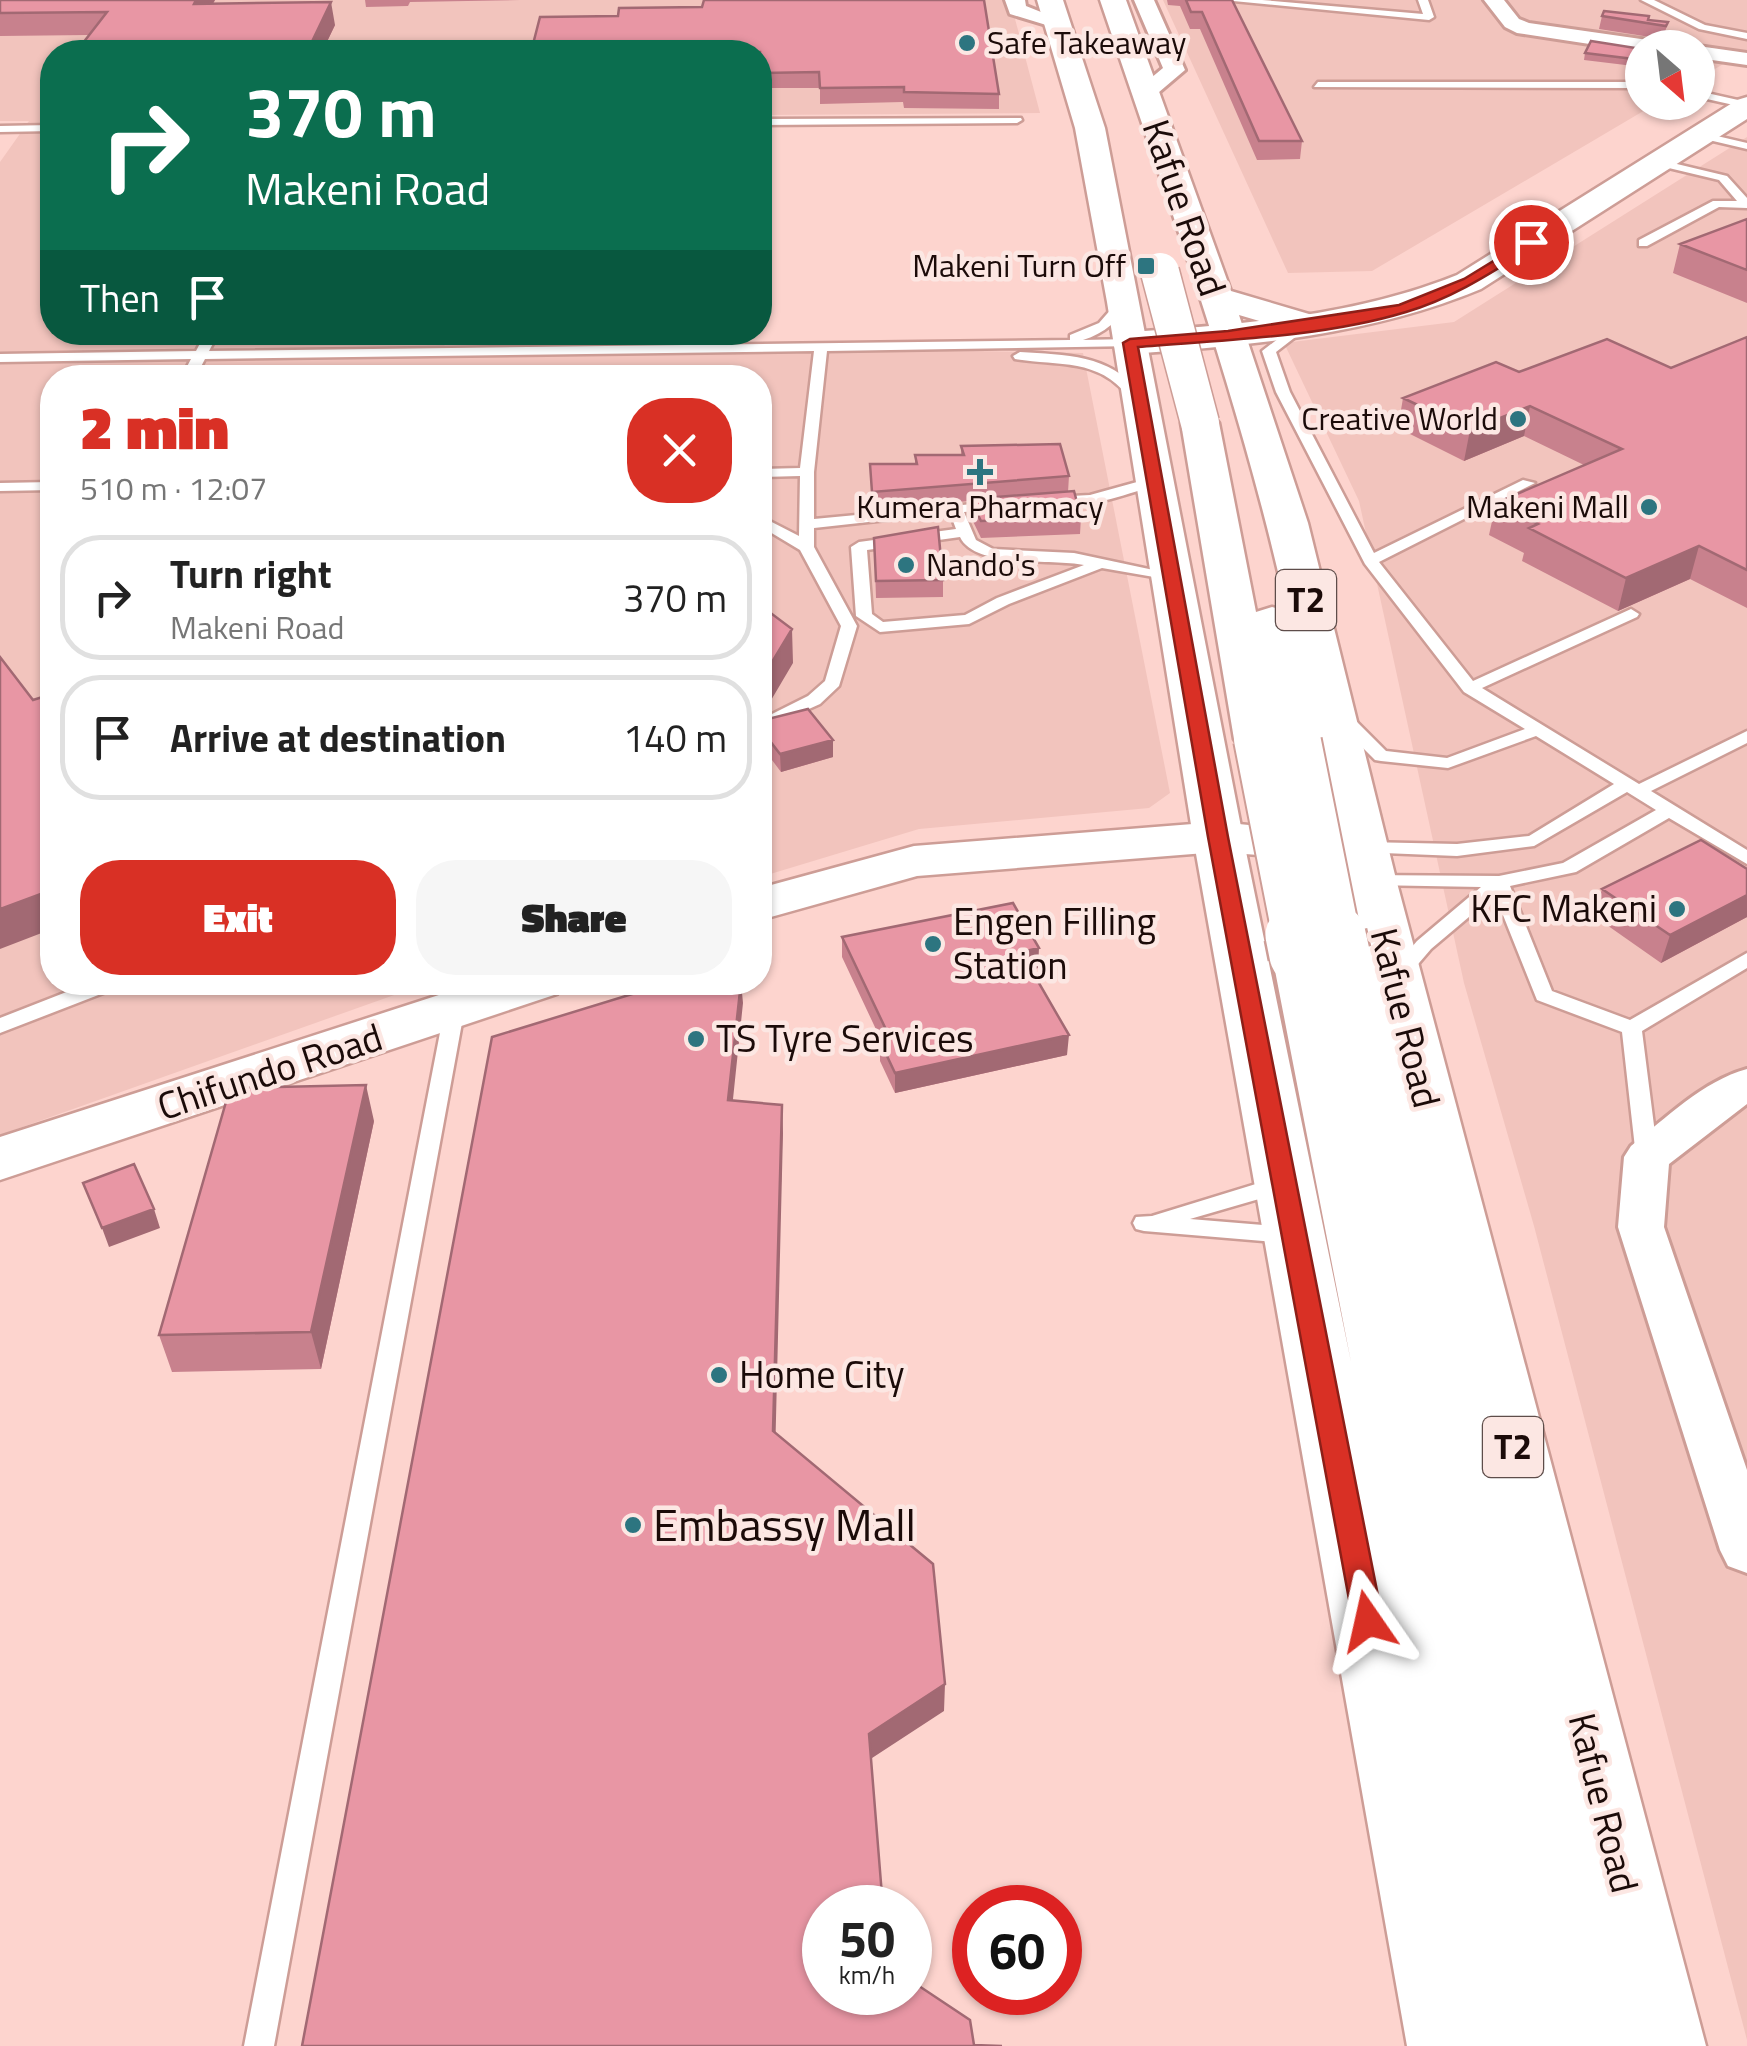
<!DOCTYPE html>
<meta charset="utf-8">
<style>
body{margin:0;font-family:"Titillium Web",sans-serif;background:#f6f6f6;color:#222;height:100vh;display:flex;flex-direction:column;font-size:38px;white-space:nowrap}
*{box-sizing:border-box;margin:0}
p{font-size:32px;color:#767676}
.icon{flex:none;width:55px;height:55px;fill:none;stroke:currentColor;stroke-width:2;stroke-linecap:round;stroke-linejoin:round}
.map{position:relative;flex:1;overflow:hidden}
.side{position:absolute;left:40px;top:365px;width:732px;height:630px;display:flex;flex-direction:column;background:#fff;border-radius:40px;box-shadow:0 2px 8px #0004}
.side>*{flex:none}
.hud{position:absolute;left:40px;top:40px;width:732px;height:305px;border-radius:40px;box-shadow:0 2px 8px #0004;background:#0b6e4f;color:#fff;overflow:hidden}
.needle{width:65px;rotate:152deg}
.tools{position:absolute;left:1625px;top:30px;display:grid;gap:20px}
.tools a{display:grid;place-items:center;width:90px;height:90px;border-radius:50%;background:#fff;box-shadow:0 2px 8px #0004;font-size:50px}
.speed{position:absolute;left:802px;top:1885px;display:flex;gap:20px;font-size:50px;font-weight:700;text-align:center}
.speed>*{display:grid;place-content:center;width:130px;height:130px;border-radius:50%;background:#fff;box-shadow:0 2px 8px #0004;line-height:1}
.speed small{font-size:25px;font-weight:400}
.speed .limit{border:15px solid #d22;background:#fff;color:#111}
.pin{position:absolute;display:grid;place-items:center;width:85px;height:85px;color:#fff;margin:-42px;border:5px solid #fff;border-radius:50%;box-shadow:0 2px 10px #0007}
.me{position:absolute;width:110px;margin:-55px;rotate:349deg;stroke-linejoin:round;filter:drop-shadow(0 0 8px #0008)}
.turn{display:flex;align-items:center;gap:35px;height:210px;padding:0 40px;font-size:45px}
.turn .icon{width:130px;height:130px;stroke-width:2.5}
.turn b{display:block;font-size:70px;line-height:85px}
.then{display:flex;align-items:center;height:95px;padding:0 40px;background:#0003;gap:20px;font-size:38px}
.round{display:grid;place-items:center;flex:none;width:105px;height:105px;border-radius:40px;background:#f6f6f6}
.overview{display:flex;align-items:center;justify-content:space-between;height:170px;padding:0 40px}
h1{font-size:60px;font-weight:800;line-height:75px;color:#d93025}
.cta{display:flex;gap:20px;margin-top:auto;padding:20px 40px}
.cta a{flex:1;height:115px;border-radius:40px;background:#d93025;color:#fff;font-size:40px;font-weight:800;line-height:115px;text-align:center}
.cta a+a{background:#f6f6f6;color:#222}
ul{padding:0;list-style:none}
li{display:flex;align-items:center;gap:30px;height:125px;margin:0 20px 15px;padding:0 20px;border:5px solid #e0e0e0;border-radius:40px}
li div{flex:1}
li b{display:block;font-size:38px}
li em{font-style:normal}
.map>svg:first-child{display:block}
.built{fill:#f2c4bd}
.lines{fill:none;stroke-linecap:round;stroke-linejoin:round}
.lane-casing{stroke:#cd9d96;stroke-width:5}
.street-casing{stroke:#cd9d96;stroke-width:6}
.secondary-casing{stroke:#cd9d96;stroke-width:5}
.primary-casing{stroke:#cd9d96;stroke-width:5}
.lane{fill:#fff;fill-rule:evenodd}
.street{fill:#fff;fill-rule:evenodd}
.secondary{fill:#fff;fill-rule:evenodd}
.primary{fill:#fff;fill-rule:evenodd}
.primary-bridge-far2-casing{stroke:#cd9d96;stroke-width:41;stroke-linecap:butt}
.primary-bridge-far1-casing{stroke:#cd9d96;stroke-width:50;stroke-linecap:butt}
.primary-bridge-casing{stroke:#cd9d96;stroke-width:64;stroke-linecap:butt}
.primary-bridge-far2{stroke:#fff;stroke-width:38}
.primary-bridge-far1{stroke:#fff;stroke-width:46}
.primary-bridge{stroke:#fff;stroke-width:59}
.wall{fill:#c8818d}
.shaded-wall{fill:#a26973}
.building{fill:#e896a4;stroke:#a26973;stroke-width:2.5}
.route{fill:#d93025;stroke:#8d1f18;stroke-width:2.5}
.poi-dot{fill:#2d7580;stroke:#fce7e3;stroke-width:4}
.labels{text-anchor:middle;stroke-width:9;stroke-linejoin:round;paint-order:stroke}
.far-poi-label{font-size:32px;fill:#1b0b09;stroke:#fce7e3;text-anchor:end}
.shield{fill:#fce7e3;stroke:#5e4d4a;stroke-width:2.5}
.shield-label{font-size:35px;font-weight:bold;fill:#1b0b09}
.street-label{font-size:38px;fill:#1b0b09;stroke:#fce7e3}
.poi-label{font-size:38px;fill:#1b0b09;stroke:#fce7e3;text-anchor:start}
.near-poi-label{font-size:45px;fill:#1b0b09;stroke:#fce7e3;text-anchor:start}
</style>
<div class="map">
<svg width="1747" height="2046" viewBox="0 0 1747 2046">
<rect width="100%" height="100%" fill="#fdd4ce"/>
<!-- built -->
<path class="built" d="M0,0H1010L1040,113L760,115V52H52V332L448,333L442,355L854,349L1083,353L1170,793L1149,808L919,829L760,877V378H52V982L428,983L0,1135V162L29,121H0Z
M1163,0H1747V50L1698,79V48H1642V102L1657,103L1372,271L1288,273Z
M1747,137V2040L1534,1226L1464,983L1359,501L1284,343L1454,322Z"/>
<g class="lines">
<defs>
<path id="lane" d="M1223,0H1262L1423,14L1418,0H1428L1434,17L1429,20Z
M1641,0H1654L1705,25L1747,33V39L1699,29Z
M1318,82H1642V88L1314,87Z
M1698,91L1747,102V108L1698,97Z
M1021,118L1022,120L1017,123L760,125V119Z
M52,125V131L0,132V126Z
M1700,132L1747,143V149L1696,137L1695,135Z
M1656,159L1727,176L1747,198V208L1719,207L1647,246H1639V240L1713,201H1737L1719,180L1652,164L1650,162Z
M1120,299L1130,302C1118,321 1105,333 1083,340L1130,339L1136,343L1135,346L827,351L814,472V519L994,502L999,503V509L964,512L976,540L993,549L1074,553L1177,575V581L1102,568L1009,604L969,624L880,632L856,616L851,547L859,542L956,529L950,513L814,528V547L857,626L839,686L820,704L760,731V720L808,696L825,681L841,626L800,550L760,526V516L799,536L800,476L760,477V469L800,468L814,351L205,359L195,378L182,376L191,359L0,362V354L196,351L206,332H219L209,351L1070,340V335L1099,323ZM960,537C975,569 1053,558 1084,565L997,598L965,615L883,622L872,614L867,550Z
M1296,325L1307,328L1276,352L1290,392L1374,553L1523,480L1535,483L1379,562L1473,681L1631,609L1639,614L1637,617L1482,688L1639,784L1747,731V743L1651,791L1747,850V864L1669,818L1576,872L1510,886L1552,991L1630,1020L1747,953V968L1642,1031L1658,1157L1655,1162H1639L1636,1157L1622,1032L1537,1000L1495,895L1431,949L1407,977H1393L1390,973L1417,941L1481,887L1371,885L1364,883L1362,879L1364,875L1499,876L1563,863L1656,810L1627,792L1534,846L1457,856L1359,852L1356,848L1359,844L1365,842L1457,844L1529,836L1614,784L1536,736L1448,768L1381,761L1375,760L1336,721V713H1348L1386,751L1447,758L1525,729L1464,692L1365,564L1276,392L1262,351Z
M1020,352C1065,355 1110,354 1140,393L1128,396C1098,358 1059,366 1015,359L1013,356Z
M1155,477L1160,478V484C1133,492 1070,516 1046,501L1053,497L1090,495Z
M52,482V490L0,491V483Z
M92,982H121L119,987L0,1033V1018Z
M454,1005L464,1012L274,2046H244L444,1012Z
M1282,1176L1290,1178L1293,1184L1290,1190L1190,1219L1288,1227L1296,1229L1299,1235L1296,1241L1288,1243L1144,1231L1136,1229L1133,1223L1136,1217L1152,1216Z"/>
<path id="street" d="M1005,0H1025L1026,6L1066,22L1056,28L1010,14Z
M1134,0H1154L1185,70L1152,98L1144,100L1133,93L1163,68Z
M1484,0H1504L1519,19L1529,23L1662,42L1672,48H1642V52L1517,33L1505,27Z
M1698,46L1747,53V65L1698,58V48H1691Z
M1747,1069V1104L1669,1164L1664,1227L1747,1470V1573L1728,1566L1720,1550L1618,1227L1624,1157L1631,1146C1666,1118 1703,1081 1747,1069Z"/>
<path id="secondary" d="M1747,97V119L1481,289C1368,336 1251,345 1130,354L1117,351L1112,343L1117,335L1130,332C1242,324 1352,317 1457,275L1737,100Z
M1218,822L1343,834L1350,845L1343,856L1325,860L1218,852L917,876L760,920V888L914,846Z
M479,982H565L557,994L0,1180V1137Z"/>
<path id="primary" d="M1037,0H1063L1105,128L1243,837L1351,1362L1272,955L1280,943L1299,938L1319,945L1340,936L1361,945L1317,749L1298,756L1281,752L1276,745L1257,753L1240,749L1234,739L1181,423L1187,415L1200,412L1213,415L1219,423L1256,612L1272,607L1287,611C1241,403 1168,201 1100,0H1126L1231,291L1319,317L1325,324L1319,331L1307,335L1239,315L1308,523L1396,879L1706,2046H1407L1193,837L1107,302L1075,128Z"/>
</defs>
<!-- lane casing -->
<use href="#lane" class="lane-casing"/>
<!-- street casing -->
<use href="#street" class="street-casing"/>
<!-- secondary casing -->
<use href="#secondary" class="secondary-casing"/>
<!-- primary casing -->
<use href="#primary" class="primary-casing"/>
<!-- lane -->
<use href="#lane" class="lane"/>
<!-- street -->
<use href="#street" class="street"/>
<!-- secondary -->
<use href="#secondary" class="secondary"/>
<!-- primary -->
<use href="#primary" class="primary"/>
<defs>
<path id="primary-bridge-far2" d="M1160,272L1200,423"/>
<path id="primary-bridge-far1" d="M1257,739L1296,937
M1298,742L1337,937"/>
<path id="primary-bridge" d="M1295,935L1299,955
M1336,935L1340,953"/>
</defs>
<!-- primary-bridge-far2 casing -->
<use href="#primary-bridge-far2" class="primary-bridge-far2-casing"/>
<!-- primary-bridge-far1 casing -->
<use href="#primary-bridge-far1" class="primary-bridge-far1-casing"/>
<!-- primary-bridge casing -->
<use href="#primary-bridge" class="primary-bridge-casing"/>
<!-- primary-bridge-far2 -->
<use href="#primary-bridge-far2" class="primary-bridge-far2"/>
<!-- primary-bridge-far1 -->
<use href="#primary-bridge-far1" class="primary-bridge-far1"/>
<!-- primary-bridge -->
<use href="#primary-bridge" class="primary-bridge"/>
</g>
<!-- wall -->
<path class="wall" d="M0,0H215L213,4L335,25L322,52H76L89,35L0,36Z
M365,0H520L410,2L408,6L366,7Z
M1167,0H1232L1302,141L1300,159L1257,160L1200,29H1190L1180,6L1168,5Z
M702,7L999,94V109L904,108L903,102L820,104V88H760V52L618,16Z
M1602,16L1648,20L1668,22L1663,39L1599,29Z
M1642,49V67L1584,60L1585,53Z
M52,83V108L48,89Z
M1747,219V303L1673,273L1680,244Z
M1747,337V608L1690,579L1618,611L1522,561L1524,553L1489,535L1496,503L1584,465L1524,436L1464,461L1398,428L1403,398L1519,372L1671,368Z
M961,446L1069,476L1068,492L1081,517L1080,534L981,538L970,515V501L872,509L870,464H915V455H961Z
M874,538L943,580V597L876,598Z
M760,721L833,757L781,772L760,744Z
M1747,869V917L1661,963L1594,916L1602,889Z
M842,937L1038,968L1031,970L1067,1055L895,1093L880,1061V1041L881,1040L842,957Z
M374,1121L321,1369L172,1372L159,1335Z"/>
<!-- shaded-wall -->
<path class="shaded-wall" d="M196,0H215L198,27L194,4Z
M331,2L335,25L322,52H307Z
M1530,406L1524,436L1464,461L1470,430Z
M1699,546L1690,579L1618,611L1626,578Z
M792,629L793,663L760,719V682Z
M833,740V757L781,772L780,754Z
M46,892L52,912V929L0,949V909Z
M1747,895V917L1661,963L1670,935Z
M1039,948L1038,968L1020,972L1021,952Z
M741,982L743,1003L730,1128L728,1100Z
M1069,1035L1067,1055L895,1093V1073Z
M366,1085L374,1121L321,1369L311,1332Z
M782,1105L783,1133L775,1459L773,1431Z
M154,1209L160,1228L109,1247L102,1228Z
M945,1684L944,1711L869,1760V1734Z"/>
<!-- building -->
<path class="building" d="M0,0H196L194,4L331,2L307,52H76L107,12L0,13Z
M704,0H984L999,94L904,92V87L820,88L819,72L760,73V52H531L540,17L618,16L619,8L702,7Z
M1186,0H1232L1302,141H1259L1202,12H1191Z
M1604,11L1649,16L1648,20L1668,22L1666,26L1602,16Z
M1591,41L1642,49V60L1585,53Z
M1747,219V270L1680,244Z
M1747,337V570L1699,546L1626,578L1529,528L1538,524L1496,503L1622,449L1530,406L1470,430L1403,398L1496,362L1519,372L1607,339L1671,368Z
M1060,444L1069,476L872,492L870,464H917L915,455H964L961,446Z
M1074,491L1081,517L981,521L970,499Z
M938,527L943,580L876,581L874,538Z
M760,605L792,629L760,682Z
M0,657L33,700L52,694V901L46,892L0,909Z
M808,709L833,740L780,754L760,728V721Z
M1701,840L1747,869V895L1670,935L1602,889Z
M1013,903L1039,948L1021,952L1069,1035L895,1073L880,1041L890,1038L842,937Z
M691,982H741L728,1100L782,1105L773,1431L933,1564L945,1684L869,1734L883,1908H825V1992H910V1980L970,2020L974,2045L1002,2046H302L492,1037L655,987Z
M366,1085L311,1332L159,1335L230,1088Z
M134,1164L154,1209L102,1228L83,1183Z"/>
<!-- route -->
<path class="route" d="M1531,238L1538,242L1536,245C1494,271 1454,298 1406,312C1324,337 1224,340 1138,347L1228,837L1383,1621L1379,1630L1368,1634L1357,1630L1353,1621L1208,837L1123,343L1130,339L1228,331L1399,305L1464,279Z"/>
<!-- markers -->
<g class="poi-dot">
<circle cx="967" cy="43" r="10"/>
<rect x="1136" y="256" width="20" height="20" rx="5"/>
<circle cx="1518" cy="419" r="10"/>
<path d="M975 457h10v10h10v10h-10v10h-10v-10h-10v-10h10z"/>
<circle cx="1649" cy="507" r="10"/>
<circle cx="906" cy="565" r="10"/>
<circle cx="1677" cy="909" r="10"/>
<circle cx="933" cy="944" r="10"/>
<circle cx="696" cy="1039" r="10"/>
<circle cx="719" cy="1375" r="10"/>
<circle cx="633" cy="1525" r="10"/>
</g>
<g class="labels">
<!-- far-poi labels -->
<g class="far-poi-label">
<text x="987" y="54" text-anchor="start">Safe Takeaway</text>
<text x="1126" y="277">Makeni Turn Off</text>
<text x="1498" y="430">Creative World</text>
<text x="980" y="518" text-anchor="middle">Kumera Pharmacy</text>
<text x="1629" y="518">Makeni Mall</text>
<text x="926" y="576" text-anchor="start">Nando's</text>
</g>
<!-- shield labels -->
<g class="shield">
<rect x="1276" y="570" width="60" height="60" rx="8"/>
<rect x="1483" y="1417" width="60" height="60" rx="8"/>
</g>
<g class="shield-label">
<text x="1306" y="612">T2</text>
<text x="1513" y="1459">T2</text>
</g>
<!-- street labels -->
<g class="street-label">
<text transform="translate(1184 208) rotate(71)" y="13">Kafue Road</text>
<text transform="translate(1405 1018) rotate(76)" y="13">Kafue Road</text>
<text transform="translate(270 1072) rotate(-18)" y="13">Chifundo Road</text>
<text transform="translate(1603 1803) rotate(76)" y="13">Kafue Road</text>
</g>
<!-- poi labels -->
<g class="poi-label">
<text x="1657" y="922" text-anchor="end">KFC Makeni</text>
<text x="953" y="935">Engen Filling<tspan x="953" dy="44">Station</tspan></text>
<text x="716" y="1052">TS Tyre Services</text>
<text x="739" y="1388">Home City</text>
</g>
<!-- near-poi labels -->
<g class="near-poi-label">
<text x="653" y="1541">Embassy Mall</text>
</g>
</g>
</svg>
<div class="tools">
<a><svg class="needle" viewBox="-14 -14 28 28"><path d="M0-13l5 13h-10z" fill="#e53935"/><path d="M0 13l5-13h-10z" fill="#767676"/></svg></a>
</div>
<div class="speed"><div>50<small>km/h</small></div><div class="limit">60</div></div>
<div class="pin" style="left:1531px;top:242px;background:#d93025"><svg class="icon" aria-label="arrive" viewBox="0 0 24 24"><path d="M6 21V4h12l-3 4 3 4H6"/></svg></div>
<svg class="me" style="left:1368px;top:1621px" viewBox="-20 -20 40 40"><path d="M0-17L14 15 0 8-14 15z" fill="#d93025" stroke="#fff" stroke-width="4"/></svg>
<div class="hud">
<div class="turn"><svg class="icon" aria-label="right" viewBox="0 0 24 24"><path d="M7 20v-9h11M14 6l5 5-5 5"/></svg><div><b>370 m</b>Makeni Road</div></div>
<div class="then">Then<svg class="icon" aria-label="arrive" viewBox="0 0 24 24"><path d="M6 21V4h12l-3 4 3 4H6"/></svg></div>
</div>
<section class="side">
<div class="overview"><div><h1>2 min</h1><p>510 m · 12:07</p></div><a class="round" style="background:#d93025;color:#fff"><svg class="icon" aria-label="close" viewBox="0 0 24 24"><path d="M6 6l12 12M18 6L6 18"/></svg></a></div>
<ul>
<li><svg class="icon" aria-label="right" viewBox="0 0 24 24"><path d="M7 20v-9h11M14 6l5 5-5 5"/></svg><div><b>Turn right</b><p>Makeni Road</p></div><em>370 m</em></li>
<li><svg class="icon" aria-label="arrive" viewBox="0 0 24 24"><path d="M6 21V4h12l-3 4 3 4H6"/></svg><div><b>Arrive at destination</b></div><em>140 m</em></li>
</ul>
<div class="cta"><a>Exit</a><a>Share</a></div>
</section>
</div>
